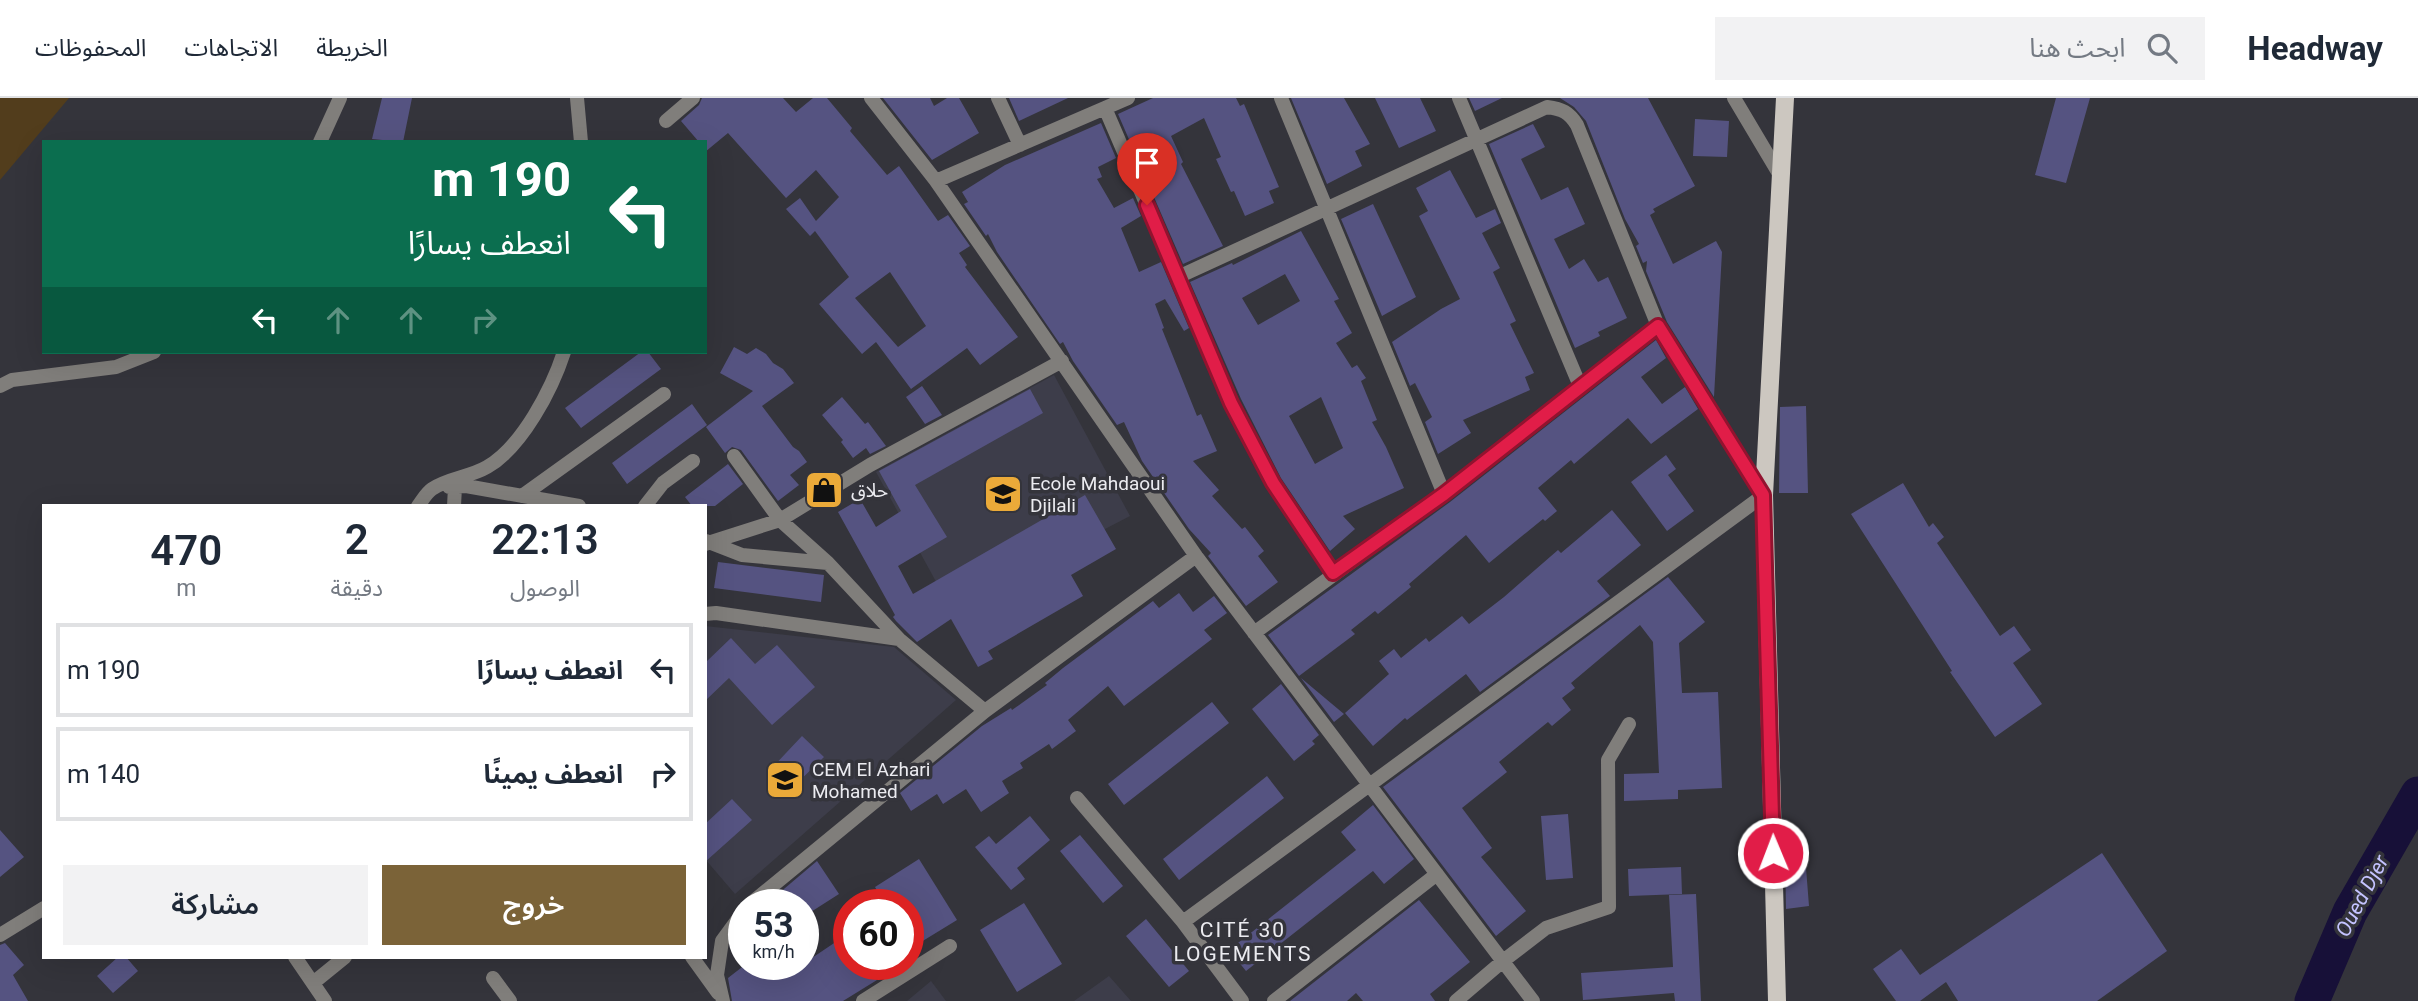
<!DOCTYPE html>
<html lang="ar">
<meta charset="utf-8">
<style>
body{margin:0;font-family:Roboto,"Noto Sans Arabic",sans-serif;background:#f2f2f3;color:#1f2937;direction:rtl;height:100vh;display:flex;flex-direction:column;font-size:26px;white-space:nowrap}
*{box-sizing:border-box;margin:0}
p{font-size:23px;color:#747a83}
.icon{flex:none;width:38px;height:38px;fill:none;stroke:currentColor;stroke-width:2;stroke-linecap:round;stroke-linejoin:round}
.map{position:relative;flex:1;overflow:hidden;direction:ltr}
.sheet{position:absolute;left:42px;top:406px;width:665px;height:455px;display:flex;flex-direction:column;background:#fff;border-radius:0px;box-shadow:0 7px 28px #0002;direction:rtl}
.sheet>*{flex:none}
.top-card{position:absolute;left:42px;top:42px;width:665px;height:214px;border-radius:0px;box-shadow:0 7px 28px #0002;direction:rtl;background:#0b6e4f;color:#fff;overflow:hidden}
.speed{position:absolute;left:728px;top:791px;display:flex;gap:14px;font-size:35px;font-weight:700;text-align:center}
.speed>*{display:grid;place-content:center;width:91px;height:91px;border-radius:50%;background:#fff;box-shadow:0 7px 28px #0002;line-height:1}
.speed small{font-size:18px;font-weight:400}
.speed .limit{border:10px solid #d22;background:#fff;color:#111}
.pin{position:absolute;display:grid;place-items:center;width:60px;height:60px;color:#fff;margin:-72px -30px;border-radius:50% 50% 50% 0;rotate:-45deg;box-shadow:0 0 7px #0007}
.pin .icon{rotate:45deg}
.me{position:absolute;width:77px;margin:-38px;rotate:359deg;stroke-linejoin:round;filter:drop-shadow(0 0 5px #0008)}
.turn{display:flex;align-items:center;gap:24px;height:147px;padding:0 21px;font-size:32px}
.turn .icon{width:91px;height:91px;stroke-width:2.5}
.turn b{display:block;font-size:49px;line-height:60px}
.lanes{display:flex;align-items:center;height:66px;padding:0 21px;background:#0003;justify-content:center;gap:35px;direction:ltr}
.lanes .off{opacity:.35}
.eta{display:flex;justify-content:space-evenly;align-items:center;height:119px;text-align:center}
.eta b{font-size:42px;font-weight:600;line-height:49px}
.action{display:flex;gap:14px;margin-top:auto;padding:14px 21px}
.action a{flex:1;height:80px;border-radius:0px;background:#7b6338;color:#fff;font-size:28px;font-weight:600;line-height:80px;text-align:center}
.action a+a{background:#f2f2f3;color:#1f2937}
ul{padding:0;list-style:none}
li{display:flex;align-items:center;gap:21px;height:94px;margin:0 14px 10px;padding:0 7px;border:4px solid #e0e1e3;border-radius:0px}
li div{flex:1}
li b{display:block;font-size:26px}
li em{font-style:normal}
header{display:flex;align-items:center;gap:42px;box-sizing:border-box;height:98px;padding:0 35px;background:#fff;border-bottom:2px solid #e0e1e3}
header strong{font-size:33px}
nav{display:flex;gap:38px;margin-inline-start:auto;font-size:24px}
.search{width:490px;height:63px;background:#f2f2f3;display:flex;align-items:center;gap:18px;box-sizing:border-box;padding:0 24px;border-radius:0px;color:#747a83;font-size:26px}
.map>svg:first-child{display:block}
.built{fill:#3d3d4a}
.green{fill:#523d1c}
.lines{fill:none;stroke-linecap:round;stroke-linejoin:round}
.river{stroke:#171038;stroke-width:35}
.building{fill:#555381;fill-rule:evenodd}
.street{stroke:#807e7b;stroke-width:14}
.primary{stroke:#ccc7c0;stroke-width:18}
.route-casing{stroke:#92132f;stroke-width:18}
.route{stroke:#e11d48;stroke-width:12}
.labels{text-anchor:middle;stroke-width:7;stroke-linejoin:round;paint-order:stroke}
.poi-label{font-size:19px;fill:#ebebf0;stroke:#34343b;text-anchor:start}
.water-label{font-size:21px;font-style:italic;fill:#c4c3ff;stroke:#34343b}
.neighbourhood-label{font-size:21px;letter-spacing:2px;fill:#ebebf0;stroke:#34343b}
</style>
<header>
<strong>Headway</strong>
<div class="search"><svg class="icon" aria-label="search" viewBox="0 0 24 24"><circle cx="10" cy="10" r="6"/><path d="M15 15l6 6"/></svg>ابحث هنا</div>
<nav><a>الخريطة</a><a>الاتجاهات</a><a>المحفوظات</a></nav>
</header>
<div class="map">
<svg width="2418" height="903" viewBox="0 0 2418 903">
<rect width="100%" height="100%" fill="#34343b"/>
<!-- built -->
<path class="built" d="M1054,277L1130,418L951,511L876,374Z
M705,528L894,549L956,602L735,796L705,761Z
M1109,878L1131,903H1074Z
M931,883L946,903H907Z"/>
<!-- green -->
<path class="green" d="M0,0H69L0,82Z"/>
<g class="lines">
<!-- river -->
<path class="river" d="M2312,903L2350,814L2418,696"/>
</g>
<!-- building -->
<path class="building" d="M382,0H412L403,44L372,41Z
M702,0H783L796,14L813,0H827L852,30L850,33L887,77L899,68L938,123L948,117L970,148L959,155L967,167L965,169L1018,239L980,267L967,250L911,291L876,244L862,256L819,206L849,179L815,133L810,138L786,111L800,100L816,123L839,99L816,72L786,100L728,35L705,54V44H699L681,23L699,7ZM890,174L926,228L898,249L855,200Z
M883,0H930L934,8L947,0H959L979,35L932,62Z
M1009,0H1068L1019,23Z
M1153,0H1236L1240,8L1244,6L1279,89L1269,93L1274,105L1245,118L1234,93L1231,94L1216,61L1221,59L1204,20L1171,38L1183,64L1181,66L1223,148L1183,166L1118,16Z
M1291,0H1344L1370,46L1355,53L1362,68L1327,86Z
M1375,0H1420L1436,33L1399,50Z
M1469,0H1502L1475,13Z
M1560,0H1648L1695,88L1653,111L1655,114L1650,117L1673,166L1716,143L1722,154L1714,299L1667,224L1646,173L1647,163L1643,165L1636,148L1639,146L1625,121L1586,23L1574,9Z
M2056,0H2090L2066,85L2035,77Z
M1695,21L1729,23L1727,59L1693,58Z
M1101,25L1116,60L1098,69L1102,79L1097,81L1114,110L1133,100L1141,118L1121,130L1139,174L1161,164L1189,230L1184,233L1165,201L1155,206L1164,230L1162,231L1197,318L1201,316L1217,353L1193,363L1219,392L1212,398L1242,431L1245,429L1264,453L1258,458L1278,484L1246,508L1208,458L1211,455L1189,431L1142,363L1124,324L1117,327L1073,263L1063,244L1060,246L997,154L988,136L986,138L964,106L968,104L962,94L1005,67Z
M1533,26L1545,49L1521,61L1541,102L1568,89L1585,126L1554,141L1569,171L1584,161L1598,184L1608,179L1627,220L1598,234L1600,238L1575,250L1489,46Z
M1450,72L1476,120L1495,111L1501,125L1482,135L1500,170L1493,174L1516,223L1510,226L1534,275L1525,279L1530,292L1463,322L1471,335L1438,356L1425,324L1432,319L1415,285L1410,288L1392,244L1441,211L1460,201L1419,118L1428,113L1416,90Z
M1373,106L1416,199L1382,218L1341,121Z
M1301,133L1339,201L1334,203L1352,235L1336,245L1352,270L1357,267L1366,280L1361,283L1377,322L1372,324L1386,349L1404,390L1343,418L1355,431L1330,453L1281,380L1241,301L1190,184L1232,165L1233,167ZM1285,176L1300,203L1258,227L1242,200ZM1321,299L1343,350L1315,366L1289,318Z
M1656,242L1666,260L1641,279L1662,306L1685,289L1698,311L1651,346L1628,320L1574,366L1571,362L1538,390L1557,413L1545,423L1543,421L1489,465L1466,437L1409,486L1411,489L1378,516L1375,513L1351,532L1355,536L1299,578L1268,537L1450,404Z
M734,249L747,256L756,250L766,256L773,265L783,271L794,285L762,308L793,349L799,353L807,364L790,377L799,387L778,403L741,352L732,349L725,355L706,329L753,293L720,275Z
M641,254H648L661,271L581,330L565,310Z
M922,288L942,317L925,326L906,299Z
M1030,291L1043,315L915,387L947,439L898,468L913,496L1085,397L1116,451L1071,477L1083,498L988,553L993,561L978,569L951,521L917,544L896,523L893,519L895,517L838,414L860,401L876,429L901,413L879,373Z
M842,299L865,326L868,324L886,348L870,356L866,350L853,360L841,344L843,342L822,317Z
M692,306L707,327L627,386L612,365Z
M1806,308L1808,395H1779L1780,309Z
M1666,357L1676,371L1668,377L1694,413L1667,433L1631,384Z
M728,366L743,386L715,408H692L685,399Z
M1903,385L1929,429L1933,425L1944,439L1937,445L2000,538L2014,528L2031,552L2013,565L2042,606L1995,639L1950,574L1952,573L1851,416Z
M1612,412L1641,447L1597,483L1610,498L1480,594L1466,576L1407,622L1405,620L1373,648L1345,615L1389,576L1379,563L1394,551L1401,560L1426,540L1429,544L1462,518L1469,526L1504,499L1558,452L1561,455Z
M718,464L824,477L821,504L714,490Z
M1668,479L1705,524L1679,545L1682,595L1718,594L1722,690L1678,692V701L1624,703V676L1659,675L1653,544L1640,527L1571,585L1575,590L1562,600L1571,612L1552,628L1548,624L1499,664L1507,674L1462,710L1492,750L1481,759L1526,813L1496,838L1383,689Z
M1179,495L1193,514L1214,498L1227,515L1204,532L1212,541L1124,608L1108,588L1068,622L1076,633L1052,651L1049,646L1020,665L1023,670L1002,683L1009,695L981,714L966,691L943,706L937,696L911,713L900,695L982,628L1011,610L1012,612L1047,587L1045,585L1063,570L1153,503L1159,510Z
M731,540L755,566L777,547L815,589L772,627L729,580L705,603V565Z
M1301,580L1344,616L1334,624Z
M1281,586L1319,637L1312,643L1315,646L1294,663L1252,611Z
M1212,604L1229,625L1124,707L1108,686Z
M802,638L824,659L789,693L770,672Z
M1267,678L1284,700L1179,782L1163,761Z
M732,701L752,722L705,764V726Z
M1373,707L1414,761L1384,786L1373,773L1246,873L1229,852L1356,752L1341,734Z
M1568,716L1573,780L1546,782L1541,718Z
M1030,718L1050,742L1017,770L1025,781L1011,792L975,749L989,738L996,746Z
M0,732L24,759L0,779Z
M1080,737L1123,788L1103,805L1060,753Z
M1785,753L1786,759L1805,757L1809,808L1786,811Z
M2102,755L2167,853L2097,903H1958L1946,884L1920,903H1896L1873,871L1901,851L1920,877Z
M919,761L957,822L908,852V807H886L875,789Z
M817,763L839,796L803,819V807H785L778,796Z
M1681,769L1682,796L1629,798L1628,771Z
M1696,796L1701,903H1675L1674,895L1583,902L1581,875L1673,869L1669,797Z
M1419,802L1470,864L1430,896L1435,903H1363L1356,895L1347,903H1290Z
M1024,805L1062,866L1017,894L980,832Z
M1146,821L1189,873L1169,889L1126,838Z
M849,835V866H867L877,882L843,903H732L728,880L746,866H803Z
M5,845L24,867L13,877L28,903H0V847Z
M118,859H126L138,873L113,895L97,878Z"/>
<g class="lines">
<!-- street -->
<path class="street" d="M577,0L581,44
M871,0L936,83L1196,458L1533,903
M998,0L1020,47
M1281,0L1444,396
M1459,0L1580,288
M1734,0L1781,79
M1105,10L1232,305L1273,385L1333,475
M666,23L693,0
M320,44L340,0
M936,83L1128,0
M1178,179L1547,9C1562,11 1569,14 1577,27L1658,228L1764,397L1183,824
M0,288L12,282L116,269L154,254
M734,358L780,422L828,465
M449,389L466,388L579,408
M522,398L664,296
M418,408C422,403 426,395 432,391C448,380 470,379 487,369C522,349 552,291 564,254
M454,408L455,389
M645,408L663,385L693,363
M706,443L742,457L828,465L899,541L985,613
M705,446L780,422L870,367L1062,263
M705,516L716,515L899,541
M1254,535L1444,396L1658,228
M1077,700L1183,824L1242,903
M749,807L985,613L1196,458
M0,837L44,810
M295,859L325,903
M692,859L718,895
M493,880L510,903
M313,885L345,859
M723,903L717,877L722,843L744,813
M863,903L950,848
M1274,903L1437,776
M1456,903L1503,863L1546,830L1609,809L1608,662L1629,626"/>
<!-- primary -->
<path class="primary" d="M1777,903L1764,397L1785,0"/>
</g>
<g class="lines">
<defs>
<path id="route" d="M1147,107L1231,305L1273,385L1333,475L1444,396L1658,228L1763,397L1773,755"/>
</defs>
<!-- route casing -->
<use href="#route" class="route-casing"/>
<!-- route -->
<use href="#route" class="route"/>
</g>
<!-- icons -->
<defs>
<symbol id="shop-square" viewBox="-11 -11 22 22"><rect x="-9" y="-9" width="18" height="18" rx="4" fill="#ebaa39" stroke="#34343b"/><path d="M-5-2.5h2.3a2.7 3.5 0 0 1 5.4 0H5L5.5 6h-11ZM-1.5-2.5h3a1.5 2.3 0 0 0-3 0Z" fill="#111"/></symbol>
<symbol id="school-square" viewBox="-11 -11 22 22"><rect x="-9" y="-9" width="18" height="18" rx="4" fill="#ebaa39" stroke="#34343b"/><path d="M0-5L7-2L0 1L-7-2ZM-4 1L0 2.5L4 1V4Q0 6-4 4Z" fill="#111"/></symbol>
</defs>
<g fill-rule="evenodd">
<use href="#shop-square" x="802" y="370" width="44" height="44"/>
<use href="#school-square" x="981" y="374" width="44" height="44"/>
<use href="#school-square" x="763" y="660" width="44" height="44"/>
</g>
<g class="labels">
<!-- poi labels -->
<g class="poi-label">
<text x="1030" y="392">Ecole Mahdaoui<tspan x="1030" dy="22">Djilali</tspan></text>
<text x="851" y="399">حلاق</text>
<text x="812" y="678">CEM El Azhari<tspan x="812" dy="22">Mohamed</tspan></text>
</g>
<!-- water labels -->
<g class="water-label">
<text transform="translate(2362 798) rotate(-62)" y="7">Oued Djer</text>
</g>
<!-- neighbourhood labels -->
<g class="neighbourhood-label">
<text x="1243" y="839">CITÉ 30<tspan x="1243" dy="24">LOGEMENTS</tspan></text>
</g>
</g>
</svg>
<div class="speed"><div>53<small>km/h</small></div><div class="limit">60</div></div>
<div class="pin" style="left:1147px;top:107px;background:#d93025"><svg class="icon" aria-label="arrive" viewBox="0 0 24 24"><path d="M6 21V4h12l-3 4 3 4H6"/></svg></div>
<svg class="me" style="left:1773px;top:755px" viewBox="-20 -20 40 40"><circle r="17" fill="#e11d48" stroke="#fff" stroke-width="3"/><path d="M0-11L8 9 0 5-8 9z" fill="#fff"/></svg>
<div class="top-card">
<div class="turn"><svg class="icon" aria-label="left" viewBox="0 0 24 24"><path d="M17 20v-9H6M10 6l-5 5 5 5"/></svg><div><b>190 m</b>انعطف يسارًا</div></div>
<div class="lanes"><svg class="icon" aria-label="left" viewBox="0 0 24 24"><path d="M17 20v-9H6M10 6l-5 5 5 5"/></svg><svg class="icon off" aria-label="ahead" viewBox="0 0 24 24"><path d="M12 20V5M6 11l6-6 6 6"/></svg><svg class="icon off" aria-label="ahead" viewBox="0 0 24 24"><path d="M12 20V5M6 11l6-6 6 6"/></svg><svg class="icon off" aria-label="right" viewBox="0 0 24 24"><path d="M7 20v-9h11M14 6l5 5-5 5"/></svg></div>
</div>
<section class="sheet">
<div class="eta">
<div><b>22:13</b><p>الوصول</p></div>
<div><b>2</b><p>دقيقة</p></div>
<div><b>470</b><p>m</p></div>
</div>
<ul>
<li><svg class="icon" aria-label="left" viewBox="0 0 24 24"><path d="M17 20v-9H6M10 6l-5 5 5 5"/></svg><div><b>انعطف يسارًا</b></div><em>190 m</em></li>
<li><svg class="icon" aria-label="right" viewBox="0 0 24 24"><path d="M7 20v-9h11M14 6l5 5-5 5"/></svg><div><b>انعطف يمينًا</b></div><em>140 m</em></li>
</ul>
<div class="action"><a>خروج</a><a>مشاركة</a></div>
</section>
</div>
